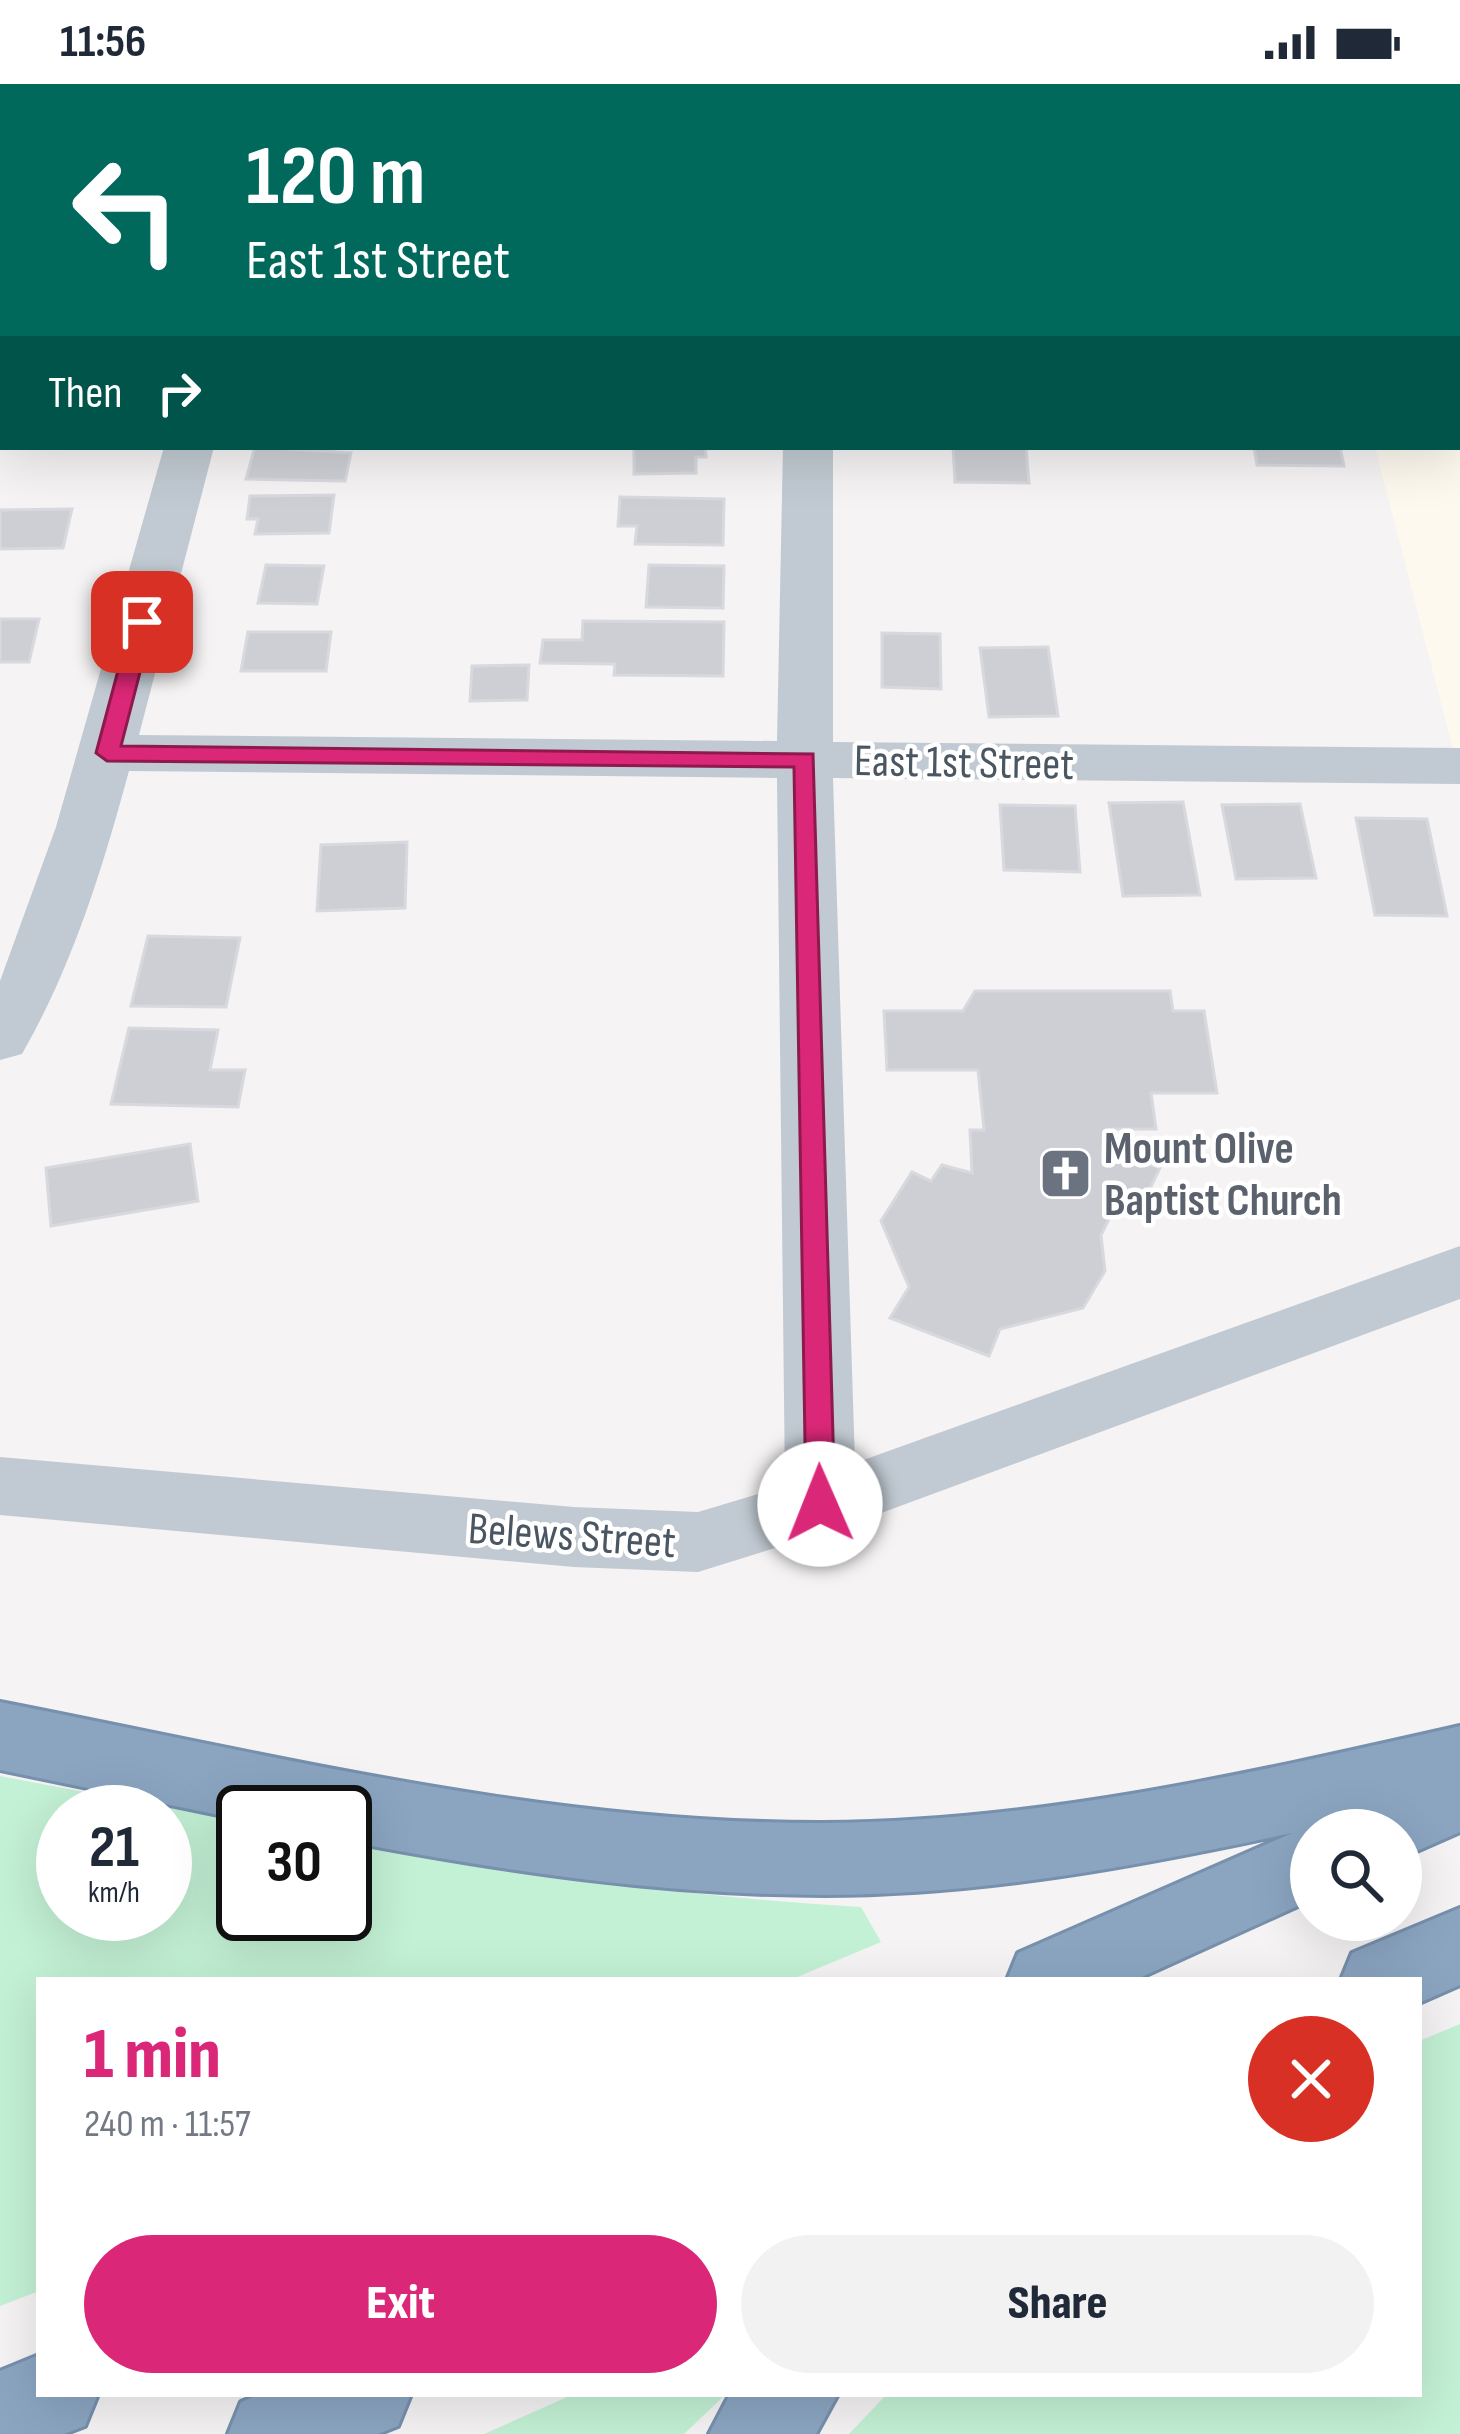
<!DOCTYPE html>
<meta charset="utf-8">
<style>
body{margin:0;font-family:"Sofia Sans Condensed",sans-serif;background:#f2f2f3;color:#1f2937;height:100vh;display:flex;flex-direction:column;font-size:45px;white-space:nowrap}
*{box-sizing:border-box;margin:0}
p{font-size:39px;color:#747a83}
.icon{flex:none;width:66px;height:66px;fill:none;stroke:currentColor;stroke-width:2;stroke-linecap:round;stroke-linejoin:round}
.map{position:relative;flex:1;overflow:hidden}
.sheet{position:absolute;left:36px;top:1893px;width:1386px;height:420px;display:flex;flex-direction:column;background:#fff;border-radius:0px;box-shadow:0 12px 48px #0002}
.sheet>*{flex:none}
.guide{position:absolute;left:0px;top:0px;width:1461px;height:366px;box-shadow:0 12px 48px #0002;background:#00695c;color:#fff;overflow:hidden}
.controls{position:absolute;left:1290px;top:1725px;display:grid;gap:24px}
.controls a{display:grid;place-items:center;width:132px;height:132px;border-radius:50%;background:#fff;box-shadow:0 12px 48px #0002;font-size:60px}
.speed{position:absolute;left:36px;top:1701px;display:flex;gap:24px;font-size:60px;font-weight:700;text-align:center}
.speed>*{display:grid;place-content:center;width:156px;height:156px;border-radius:50%;background:#fff;box-shadow:0 12px 48px #0002;line-height:1}
.speed small{font-size:30px;font-weight:400}
.speed .limit{border:6px solid #111;border-radius:18px;background:#fff;color:#111}
.pin{position:absolute;display:grid;place-items:center;width:102px;height:102px;color:#fff;margin:-51px;border-radius:24px;box-shadow:0 6px 18px #0006}
.me{position:absolute;width:132px;margin:-66px;rotate:359deg;stroke-linejoin:round;filter:drop-shadow(0 0 9px #0008)}
.turn{display:flex;align-items:center;gap:42px;height:252px;padding:0 48px;font-size:54px}
.turn .icon{width:156px;height:156px;stroke-width:2.5}
.turn b{display:block;font-size:84px;line-height:102px}
.then{display:flex;align-items:center;height:114px;padding:0 48px;background:#0003;gap:24px;font-size:45px}
.round{display:grid;place-items:center;flex:none;width:126px;height:126px;border-radius:63px;background:#f2f2f3}
.headline{display:flex;align-items:center;justify-content:space-between;height:204px;padding:0 48px}
h1{font-size:72px;font-weight:800;line-height:90px;color:#db2777}
.primary-button{display:flex;gap:24px;margin-top:auto;padding:24px 48px}
.primary-button a{flex:1;height:138px;border-radius:72px;background:#db2777;color:#fff;font-size:48px;font-weight:800;line-height:138px;text-align:center}
.primary-button a+a{background:#f2f2f3;color:#1f2937}
.status{display:flex;justify-content:space-between;align-items:center;height:84px;padding:0 60px;background:#fff;direction:ltr}
.status svg{height:33px;fill:currentColor}
.map>svg:first-child{display:block}
.commercial{fill:#fdf9ef}
.green{fill:#c3f1d5;fill-rule:evenodd}
.building{fill:#cdcfd5;stroke:#d7d9de;stroke-width:3}
.lines{fill:none;stroke-linecap:round;stroke-linejoin:round}
.highway-casing{stroke:#7690ad;stroke-width:6}
.street{fill:#c1cad2;fill-rule:evenodd}
.highway{fill:#8ba5c1;fill-rule:evenodd}
.route{fill:#db2777;stroke:#8e194d;stroke-width:3}
.labels{text-anchor:middle;stroke-width:9;stroke-linejoin:round;paint-order:stroke}
.street-label{font-size:45px;fill:#4a5661;stroke:#fff}
.worship-label{font-size:45px;font-weight:bold;fill:#5b616d;stroke:#fff;text-anchor:start}
</style>
<div class="status"><b>11:56</b><svg viewBox="0 0 49 12"><path d="M0 12V9h3v3zM5 12V6h3v6zM10 12V3h3v9zM15 12V0h3v12zM26 1h20v11H26zM47 4h2v5h-2z"/></svg></div>
<div class="map">
<svg width="1460" height="2350" viewBox="0 0 1460 2350">
<rect width="100%" height="100%" fill="#f5f3f3"/>
<!-- commercial -->
<path class="commercial" d="M1458,326H1460V693L1375,363H1458Z"/>
<!-- green -->
<path class="green" d="M0,1692L243,1738V1830H345V1757C516,1789 687,1813 861,1823L881,1858L790,1896H39V2207L0,2222ZM63,1728H165V1830H63Z
M1460,1940V2350H849L887,2310H1419V1957Z
M574,2310H726L684,2350H484Z"/>
<!-- building -->
<path class="building" d="M255,363L351,369L345,397L246,395Z
M634,363H705L706,373H696V389L634,390Z
M953,363H1026L1029,399L955,398Z
M1254,363H1340L1344,382L1257,381Z
M334,411L329,449L255,450L258,435H247L250,412Z
M620,413L724,415L723,461L635,460L637,442H618Z
M72,425L63,464L0,465V426Z
M266,481L324,482L317,520L258,519Z
M649,481L724,482L723,524L646,523Z
M0,535H39L29,578H0Z
M583,537L724,538L723,592L614,591L615,580L540,579L543,556H582Z
M248,548H331L326,587H241Z
M882,549L940,550L941,605L882,603Z
M1048,563L1058,632L989,633L980,564Z
M529,581L527,616L470,617L472,582Z
M1183,718L1200,811L1123,812L1109,719Z
M1300,720L1316,794L1236,795L1222,721Z
M1000,721L1075,722L1080,788L1004,786Z
M1356,734L1427,735L1447,832L1375,831Z
M407,758L405,824L317,827L321,761Z
M148,852L240,854L226,923L131,922Z
M975,907H1170L1173,927H1204L1217,1009H1151L1156,1045H1114L1103,1065L1160,1084L1140,1125H1114L1101,1151L1105,1187L1083,1224L1000,1245L989,1272L890,1234L909,1203L881,1137L912,1088L931,1097L942,1081L972,1089L970,1046H984L978,986H887L884,927H963Z
M129,944L218,946L210,986H245L238,1023L111,1020Z
M190,1060L198,1117L51,1142L46,1084Z"/>
<g class="lines">
<defs>
<path id="highway" d="M0,1618C272,1671 546,1740 824,1739C1039,1738 1252,1689 1460,1642V1748L1401,1774V1746H1343L1347,1737L1316,1744L1322,1746H1311V1816L1135,1896H1007L1018,1869L1292,1749C1139,1782 982,1811 824,1811C663,1811 503,1787 345,1757V1728H243V1736L0,1686Z
M1460,1824V1901L1419,1919V1896H1341L1352,1869Z
M39,2271V2310H98L85,2342L64,2350H0V2287Z
M260,2310H411L398,2342L378,2350H228L241,2318Z
M730,2310H838L816,2350H709Z"/>
</defs>
<!-- highway casing -->
<use href="#highway" class="highway-casing"/>
<!-- street -->
<path class="street" d="M258,0H300L257,3Z
M560,0H810L812,3H562Z
M1443,0H1460V22L1458,3Z
M0,39H3V65H0Z
M1458,284H1460V312H1458Z
M164,363H214L139,651L777,657L783,363H833V658L1460,664V700L833,694L855,1379L1460,1162V1215L846,1442L698,1488L574,1483L0,1431V1373L574,1423L698,1428L785,1402L777,694L129,687C102,786 73,881 22,970L0,976V897L56,743Z"/>
<!-- highway -->
<use href="#highway" class="highway"/>
</g>
<!-- route -->
<path class="route" d="M142,531L153,538L121,662L813,670L835,1420L831,1429H810L806,1420L794,683L107,677L96,669L131,538Z"/>
<!-- icons -->
<defs>
<symbol id="church-square" viewBox="-11 -11 22 22"><rect x="-9" y="-9" width="18" height="18" rx="4" fill="#6b7280" stroke="#fff"/><path d="M-1.2-6h2.4v3.5h3.3v2.4h-3.3V6h-2.4V-.1h-3.3v-2.4h3.3Z" fill="#fff"/></symbol>
</defs>
<g fill-rule="evenodd">
<use href="#church-square" x="1036" y="1060" width="59" height="59"/>
</g>
<g class="labels">
<!-- street labels -->
<g class="street-label">
<text transform="translate(964 677) rotate(1)" y="16">East 1st Street</text>
<text transform="translate(572 1450) rotate(4)" y="16">Belews Street</text>
</g>
<!-- worship labels -->
<g class="worship-label">
<text x="1104" y="1079">Mount Olive<tspan x="1104" dy="52">Baptist Church</tspan></text>
</g>
</g>
</svg>
<div class="controls">
<a><svg class="icon" aria-label="search" viewBox="0 0 24 24"><circle cx="10" cy="10" r="6"/><path d="M15 15l6 6"/></svg></a>
</div>
<div class="speed"><div>21<small>km/h</small></div><div class="limit">30</div></div>
<div class="pin" style="left:142px;top:538px;background:#d93025"><svg class="icon" aria-label="arrive" viewBox="0 0 24 24"><path d="M6 21V4h12l-3 4 3 4H6"/></svg></div>
<svg class="me" style="left:820px;top:1420px" viewBox="-20 -20 40 40"><circle r="19" fill="#fff"/><path d="M0-13L10 11 0 6-10 11z" fill="#db2777"/></svg>
<div class="guide">
<div class="turn"><svg class="icon" aria-label="left" viewBox="0 0 24 24"><path d="M17 20v-9H6M10 6l-5 5 5 5"/></svg><div><b>120 m</b>East 1st Street</div></div>
<div class="then">Then<svg class="icon" aria-label="right" viewBox="0 0 24 24"><path d="M7 20v-9h11M14 6l5 5-5 5"/></svg></div>
</div>
<section class="sheet">
<div class="headline"><div><h1>1 min</h1><p>240 m · 11:57</p></div><a class="round" style="background:#d93025;color:#fff"><svg class="icon" aria-label="close" viewBox="0 0 24 24"><path d="M6 6l12 12M18 6L6 18"/></svg></a></div>
<div class="primary-button"><a>Exit</a><a>Share</a></div>
</section>
</div>
